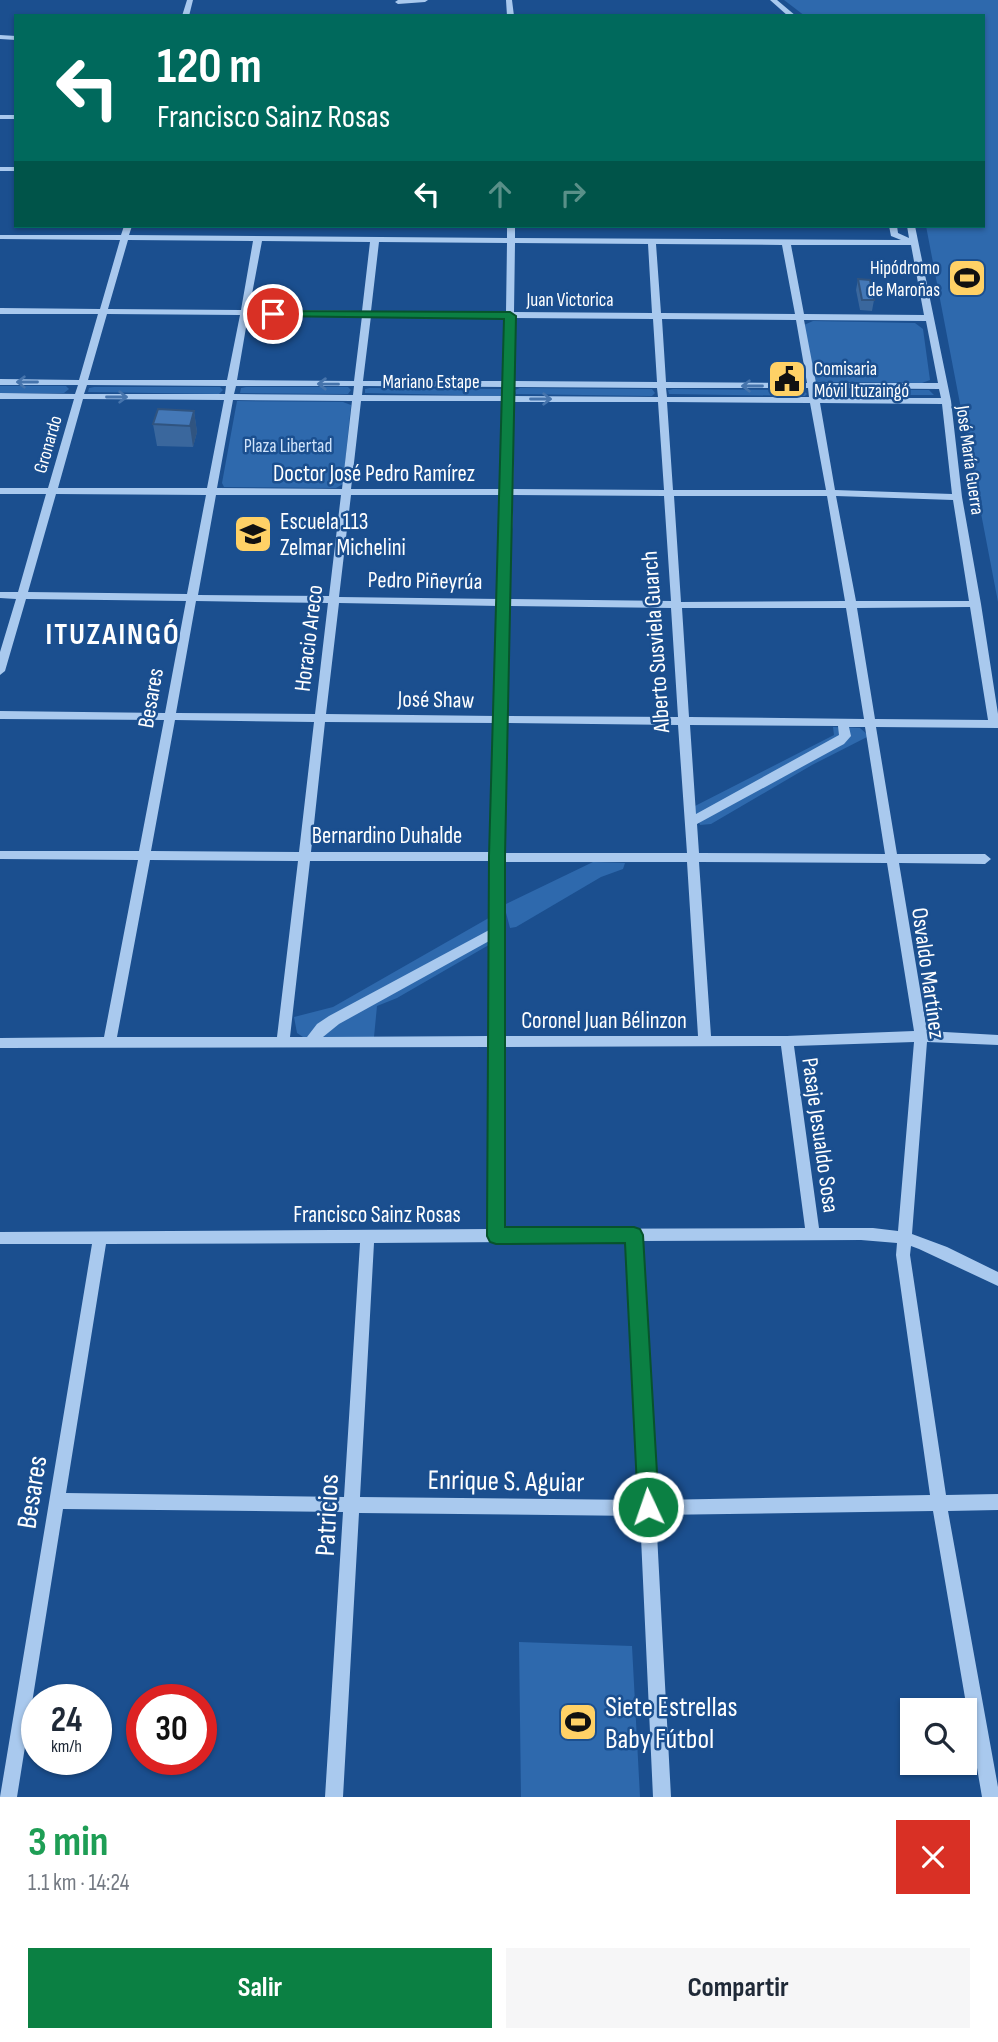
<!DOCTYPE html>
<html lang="es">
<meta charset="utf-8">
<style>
body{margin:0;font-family:"Sofia Sans Condensed",sans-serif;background:#f6f6f7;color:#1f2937;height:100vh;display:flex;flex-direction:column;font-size:26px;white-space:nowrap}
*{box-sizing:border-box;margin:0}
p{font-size:23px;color:#747a83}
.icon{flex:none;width:38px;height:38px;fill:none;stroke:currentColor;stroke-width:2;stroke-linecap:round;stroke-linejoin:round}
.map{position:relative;height:1797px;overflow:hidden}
.sheet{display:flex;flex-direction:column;background:#fff;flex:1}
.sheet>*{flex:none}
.banner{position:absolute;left:14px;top:14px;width:971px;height:214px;border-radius:0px;box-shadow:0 2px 5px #0004;background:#00695c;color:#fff;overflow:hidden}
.controls{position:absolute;left:900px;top:1698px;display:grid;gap:14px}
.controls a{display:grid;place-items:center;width:77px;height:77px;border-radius:0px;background:#fff;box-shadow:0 2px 5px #0004;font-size:35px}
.speed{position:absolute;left:21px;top:1684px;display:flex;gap:14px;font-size:35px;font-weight:700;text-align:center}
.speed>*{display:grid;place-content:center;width:91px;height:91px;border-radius:50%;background:#fff;box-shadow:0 2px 5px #0004;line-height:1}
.speed small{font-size:18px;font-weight:400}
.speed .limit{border:10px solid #d22;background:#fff;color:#111}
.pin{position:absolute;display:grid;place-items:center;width:60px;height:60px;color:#fff;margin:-30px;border:4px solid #fff;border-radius:50%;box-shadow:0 2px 7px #0007}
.me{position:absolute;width:77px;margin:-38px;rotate:357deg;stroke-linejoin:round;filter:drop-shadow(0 0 5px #0008)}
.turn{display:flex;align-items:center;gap:24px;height:147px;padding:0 28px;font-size:32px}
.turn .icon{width:91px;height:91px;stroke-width:2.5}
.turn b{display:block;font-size:49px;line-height:60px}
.lanes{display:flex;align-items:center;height:66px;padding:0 28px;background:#0003;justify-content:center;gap:35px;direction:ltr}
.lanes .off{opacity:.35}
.round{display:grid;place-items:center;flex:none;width:74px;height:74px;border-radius:0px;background:#f6f6f7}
.head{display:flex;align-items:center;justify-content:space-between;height:119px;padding:0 28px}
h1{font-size:42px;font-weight:700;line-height:52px;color:#1e9e55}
.action{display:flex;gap:14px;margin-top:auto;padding:14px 28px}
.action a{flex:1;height:80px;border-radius:0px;background:#0b8043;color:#fff;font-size:28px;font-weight:700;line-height:80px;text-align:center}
.action a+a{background:#f6f6f7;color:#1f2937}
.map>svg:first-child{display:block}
.green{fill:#2e69ad}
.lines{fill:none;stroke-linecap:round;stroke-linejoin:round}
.minor{fill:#a9c9ee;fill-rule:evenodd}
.wall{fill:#3a679d}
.shaded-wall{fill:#305480}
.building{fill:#4478b7;stroke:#305480;stroke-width:2}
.oneway{stroke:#4674ac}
.route{fill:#0b8043;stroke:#07532c;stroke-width:2}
.labels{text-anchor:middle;stroke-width:5;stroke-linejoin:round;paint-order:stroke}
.far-poi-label{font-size:19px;fill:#fff;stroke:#1b4f8f;text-anchor:end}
.far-street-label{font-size:19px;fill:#fff;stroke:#1b4f8f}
.far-park-label{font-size:19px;fill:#cfe3fa;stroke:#1b4f8f}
.street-label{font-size:23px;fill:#fff;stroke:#1b4f8f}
.poi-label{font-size:23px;fill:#fff;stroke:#1b4f8f;text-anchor:start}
.near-street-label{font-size:28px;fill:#fff;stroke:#1b4f8f}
.near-poi-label{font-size:28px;fill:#fff;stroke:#1b4f8f;text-anchor:start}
.district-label{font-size:30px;font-weight:bold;letter-spacing:2px;fill:#fff;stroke:#1b4f8f}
</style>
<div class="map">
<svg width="998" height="1797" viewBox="0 0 998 1797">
<rect width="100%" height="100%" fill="#1b4f8f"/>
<!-- green -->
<path class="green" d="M784,0H998V602L926,226H984V16H805Z
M813,321L915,323L923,329L930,380L922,383L815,382L804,325Z
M0,386H66L69,389L64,393H0Z
M94,387H220L223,390L219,394L88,392L89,388Z
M246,387H348L351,390L348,394L240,393L241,388Z
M370,388L501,389L505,391L502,396L365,393V389Z
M520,388L652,389L655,393L652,396L516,394L515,390Z
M673,389L803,390L807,394L805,396L669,394L668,390Z
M825,390H929L934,395H820L818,391Z
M237,401L343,402L351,405L343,484L336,488L224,487L222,483Z
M833,727L860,728L869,736L812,765L711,824L700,825L693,807L834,735Z
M593,862L625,863L623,869L601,877L516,927L510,928L504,905Z
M494,915V942L397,998L377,1006L374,1037H303L297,1033L294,1017L333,1007Z
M519,1642L632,1646L640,1797H521Z"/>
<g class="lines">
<!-- minor -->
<path class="minor" d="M187,0H193L189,16H182Z
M398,0H428L425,2L398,4L395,2Z
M506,0H512L514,16H507Z
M770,0H777L796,16H788Z
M0,35L16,36V40L0,39Z
M0,115H16V119H0Z
M0,167H16V171H0Z
M124,226H132L129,235L507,238V226H515V238L901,240L891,236L889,226H897L898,233L909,238L907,226H915L951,401L962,497L981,604L998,714V728L876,727L897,854H985L991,859L985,864L899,863L927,1031L998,1035V1045L927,1042L912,1234L947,1247L998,1272V1286L919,1249L911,1246L910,1255L946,1495L998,1494V1510L948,1511L998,1787V1797H982L933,1511L656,1515L671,1797H653L640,1516L359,1513L343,1797H325L343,1512L63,1509L17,1797H0L92,1244H0V1232L489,1229L490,1047L0,1048V1038L104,1037L138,860L0,859V851H139L164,720L0,719V711L165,713L186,601L26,599L5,671L0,675V652L16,599L0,598V592H18L46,494H0V488H48L74,399H0V393L75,394L78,385H0V379L79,380L98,314H0V308L100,309L120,240L0,239V235H121ZM128,240L253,241L241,310L108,309ZM262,241L370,242L362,311L249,310ZM379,242L507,243L506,312L371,311ZM515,243L648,244L652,313L514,312ZM656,244L782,245L795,314L661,313ZM791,245H911L924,315L804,314ZM107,314L240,315L227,380H88ZM248,316H362L354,381L237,380ZM371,316L506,317L505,381H363ZM514,318L653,319L657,382L514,381ZM662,319L796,320L807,383L666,382ZM804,320L926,321L938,383H816ZM87,385L226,386L225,394H84ZM236,386H354L353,395L234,394ZM363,386L505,387L504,396L362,395ZM514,387L657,388L658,397L514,396ZM666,388H808L809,397H667ZM817,388L939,389L941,398H819ZM83,399L224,400L207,488H58ZM233,400L352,401L342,489L217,488ZM361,401H504L503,489H351ZM514,402H658L664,490L513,489ZM667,402L810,403L826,490H673ZM820,403L942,404L952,494L835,490ZM56,494L206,495L187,594L28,592ZM216,495H341L329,596L198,595ZM351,495H503L500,599L339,597ZM513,495L664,496L671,601L510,599ZM674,496H827L845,601L681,602ZM836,496L953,500L969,601H856ZM196,601L328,603L315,714L176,713ZM339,603L499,606L496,716L326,714ZM510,606L671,608L678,717L507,716ZM970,607L988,720L875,719L857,608ZM682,608H846L864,719L689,717ZM175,720L314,722L299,852L151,851ZM325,722L495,723L491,852H311ZM507,723L678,725L687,853H503ZM690,725L838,726L839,735L696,814ZM849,727H865L885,854L699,853L697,824L844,744L851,736ZM150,860L298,861L277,1037H117ZM310,861H491V929L329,1016L317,1024L307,1037H290ZM503,862H687L698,1036H503ZM699,862L887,863L914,1031L787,1036H711ZM491,940L490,1036L323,1037L339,1024ZM914,1042L898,1231L873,1228H819L794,1046ZM781,1046L805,1228L503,1229V1047ZM861,1240L897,1243L896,1255L930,1495L655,1500L641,1241ZM627,1241L639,1500L360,1497L374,1243ZM360,1243L344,1497L66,1493L106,1244Z"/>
</g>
<!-- wall -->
<path class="wall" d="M858,279L874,300L872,311L860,310L856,290Z
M194,411L197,432L193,447L157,446L153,424Z"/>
<!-- shaded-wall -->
<path class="shaded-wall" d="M194,411L197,432L193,447L190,426Z"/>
<!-- building -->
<path class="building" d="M858,279L870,280L874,300H862Z
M158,409L194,411L190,426L153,424Z"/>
<!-- one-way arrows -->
<defs><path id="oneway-shaft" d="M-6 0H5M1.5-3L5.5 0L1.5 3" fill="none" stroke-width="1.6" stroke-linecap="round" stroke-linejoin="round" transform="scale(1.75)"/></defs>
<g class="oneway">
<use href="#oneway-shaft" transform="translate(27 382) rotate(-180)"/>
<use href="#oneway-shaft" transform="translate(328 384) rotate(-179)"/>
<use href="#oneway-shaft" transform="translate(752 386) rotate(-180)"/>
<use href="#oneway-shaft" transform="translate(117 397)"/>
<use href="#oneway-shaft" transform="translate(541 399)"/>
</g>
<!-- route -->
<path class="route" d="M273,311L510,312L516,316L505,856V1227H634L640,1229L643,1235L659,1507L656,1514L648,1517L641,1514L638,1507L625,1243L496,1244L490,1242L487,1236L489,856L504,319L269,316V312Z"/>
<!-- icons -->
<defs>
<symbol id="stadium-square" viewBox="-11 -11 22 22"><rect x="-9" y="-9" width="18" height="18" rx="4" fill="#ffd166" stroke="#1b4f8f"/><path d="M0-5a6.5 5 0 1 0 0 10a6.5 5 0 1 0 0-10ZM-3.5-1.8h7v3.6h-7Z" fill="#111"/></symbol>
<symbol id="civic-square" viewBox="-11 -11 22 22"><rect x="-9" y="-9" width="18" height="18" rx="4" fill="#ffd166" stroke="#1b4f8f"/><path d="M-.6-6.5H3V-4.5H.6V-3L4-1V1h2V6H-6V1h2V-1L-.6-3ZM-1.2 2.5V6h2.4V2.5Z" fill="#111"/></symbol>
<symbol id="school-square" viewBox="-11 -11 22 22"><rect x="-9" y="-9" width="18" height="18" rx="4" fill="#ffd166" stroke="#1b4f8f"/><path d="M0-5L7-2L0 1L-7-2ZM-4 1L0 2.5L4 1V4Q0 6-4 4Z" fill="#111"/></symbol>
</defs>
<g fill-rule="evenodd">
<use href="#stadium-square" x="945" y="256" width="44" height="44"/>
<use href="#civic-square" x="765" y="357" width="44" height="44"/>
<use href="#school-square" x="231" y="512" width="44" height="44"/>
<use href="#stadium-square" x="556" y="1700" width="44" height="44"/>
</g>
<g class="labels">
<!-- far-poi labels -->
<g class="far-poi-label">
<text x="940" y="274">Hipódromo<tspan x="940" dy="22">de Maroñas</tspan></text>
<text x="814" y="375" text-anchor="start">Comisaria<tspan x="814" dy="22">Móvil Ituzaingó</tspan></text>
</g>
<!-- far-street labels -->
<g class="far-street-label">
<text x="570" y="306">Juan Victorica</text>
<text x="431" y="388">Mariano Estape</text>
<text transform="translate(47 444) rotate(-74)" y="7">Gronardo</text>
<text transform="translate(971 460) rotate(82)" y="7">José María Guerra</text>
</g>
<!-- far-park labels -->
<g class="far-park-label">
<text x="288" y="452">Plaza Libertad</text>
</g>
<!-- street labels -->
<g class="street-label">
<text x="374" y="481">Doctor José Pedro Ramírez</text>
<text transform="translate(425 580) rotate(1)" y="8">Pedro Piñeyrúa</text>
<text transform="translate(308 638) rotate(-83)" y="8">Horacio Areco</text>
<text transform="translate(655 642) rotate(-94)" y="8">Alberto Susviela Guarch</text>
<text transform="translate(150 698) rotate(-80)" y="8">Besares</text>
<text transform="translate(436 699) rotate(1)" y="8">José Shaw</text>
<text x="387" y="843">Bernardino Duhalde</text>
<text transform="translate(929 973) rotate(82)" y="8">Osvaldo Martínez</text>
<text x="604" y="1028">Coronel Juan Bélinzon</text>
<text transform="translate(821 1135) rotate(82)" y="8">Pasaje Jesualdo Sosa</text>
<text x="377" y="1222">Francisco Sainz Rosas</text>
</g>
<!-- poi labels -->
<g class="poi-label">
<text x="280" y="529">Escuela 113<tspan x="280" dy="26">Zelmar Michelini</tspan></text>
</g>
<!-- near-street labels -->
<g class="near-street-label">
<text transform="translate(506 1480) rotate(1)" y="10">Enrique S. Aguiar</text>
<text transform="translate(31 1492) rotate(-81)" y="10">Besares</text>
<text transform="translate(326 1515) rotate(-87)" y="10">Patricios</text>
</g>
<!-- near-poi labels -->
<g class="near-poi-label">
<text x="605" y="1716">Siete Estrellas<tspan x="605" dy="32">Baby Fútbol</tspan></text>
</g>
<!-- district labels -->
<g class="district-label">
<text x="113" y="644">ITUZAINGÓ</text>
</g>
</g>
</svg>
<div class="controls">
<a><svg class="icon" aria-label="search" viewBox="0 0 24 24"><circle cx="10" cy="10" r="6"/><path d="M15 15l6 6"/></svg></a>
</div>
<div class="speed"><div>24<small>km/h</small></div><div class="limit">30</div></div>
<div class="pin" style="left:273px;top:314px;background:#d93025"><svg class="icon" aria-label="arrive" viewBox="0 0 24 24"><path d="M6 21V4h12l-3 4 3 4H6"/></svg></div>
<svg class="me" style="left:648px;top:1507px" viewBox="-20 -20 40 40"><circle r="17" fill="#0b8043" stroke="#fff" stroke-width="3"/><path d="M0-11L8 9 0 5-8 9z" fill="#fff"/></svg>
<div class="banner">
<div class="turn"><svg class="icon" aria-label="left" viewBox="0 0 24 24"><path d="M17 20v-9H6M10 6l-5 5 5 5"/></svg><div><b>120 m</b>Francisco Sainz Rosas</div></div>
<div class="lanes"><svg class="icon" aria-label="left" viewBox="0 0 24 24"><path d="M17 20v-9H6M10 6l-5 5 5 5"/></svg><svg class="icon off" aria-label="ahead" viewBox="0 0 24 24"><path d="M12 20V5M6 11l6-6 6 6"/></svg><svg class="icon off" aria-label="right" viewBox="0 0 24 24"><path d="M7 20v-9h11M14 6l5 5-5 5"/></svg></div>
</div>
</div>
<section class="sheet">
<div class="head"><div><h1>3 min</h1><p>1.1 km · 14:24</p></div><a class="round" style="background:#d93025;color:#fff"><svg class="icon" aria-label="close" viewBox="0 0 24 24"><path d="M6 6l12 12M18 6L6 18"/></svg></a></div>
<div class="action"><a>Salir</a><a>Compartir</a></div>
</section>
